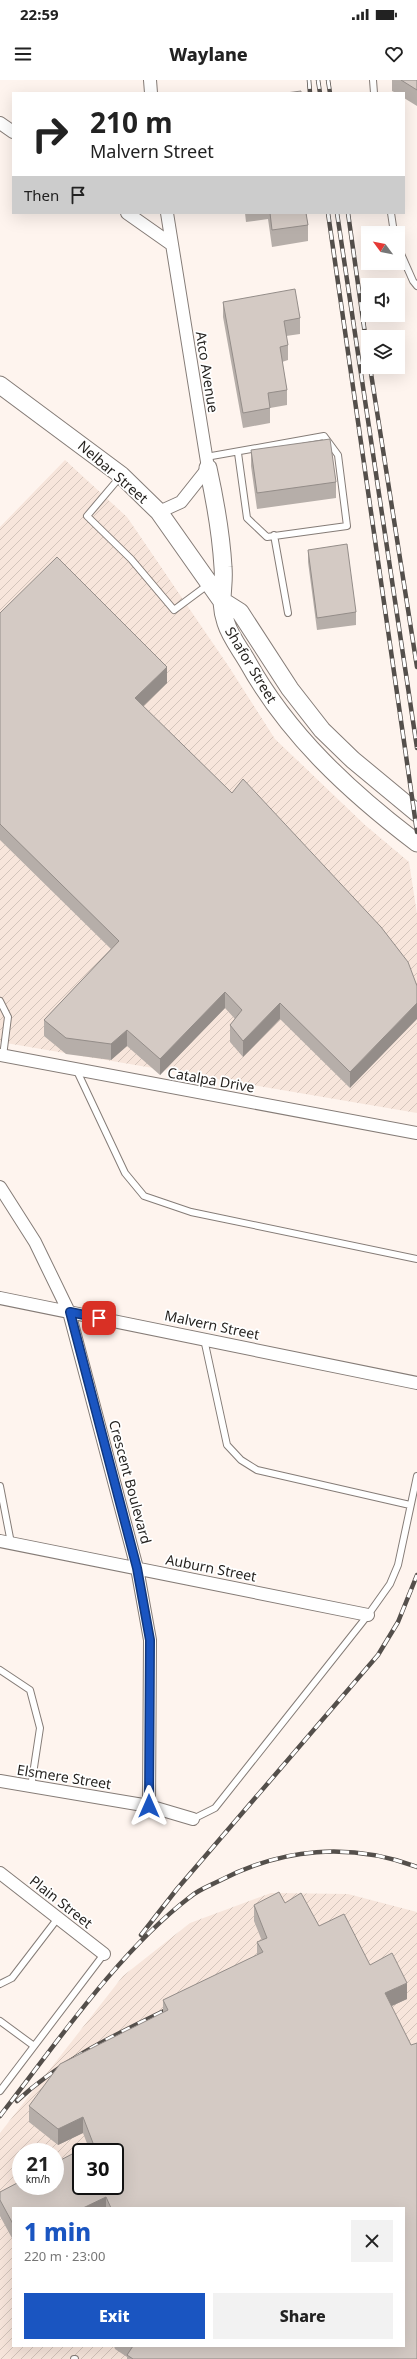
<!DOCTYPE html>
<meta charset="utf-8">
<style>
body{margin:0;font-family:"Noto Sans",sans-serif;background:#f2f2f2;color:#222;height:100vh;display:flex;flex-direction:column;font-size:15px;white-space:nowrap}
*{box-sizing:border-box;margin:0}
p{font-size:13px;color:#767676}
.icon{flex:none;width:22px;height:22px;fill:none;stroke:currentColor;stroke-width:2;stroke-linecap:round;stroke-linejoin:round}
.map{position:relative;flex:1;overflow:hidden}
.panel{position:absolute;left:12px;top:2127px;width:393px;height:140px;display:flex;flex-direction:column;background:#fff;border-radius:0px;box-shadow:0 4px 16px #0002}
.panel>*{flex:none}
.hud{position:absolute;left:12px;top:12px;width:393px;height:122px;border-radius:0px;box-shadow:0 4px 16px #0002;background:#fff;color:#222;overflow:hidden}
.needle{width:26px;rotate:302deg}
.fabs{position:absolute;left:361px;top:146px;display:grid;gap:8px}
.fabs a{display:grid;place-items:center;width:44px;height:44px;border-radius:0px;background:#fff;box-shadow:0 4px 16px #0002;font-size:20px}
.speed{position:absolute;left:12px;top:2063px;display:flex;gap:8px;font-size:20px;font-weight:700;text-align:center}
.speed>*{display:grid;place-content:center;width:52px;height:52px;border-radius:50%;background:#fff;box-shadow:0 4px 16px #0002;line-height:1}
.speed small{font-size:10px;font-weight:400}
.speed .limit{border:2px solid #111;border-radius:6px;background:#fff;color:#111}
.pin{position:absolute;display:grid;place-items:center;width:34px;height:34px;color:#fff;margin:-17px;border-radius:8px;box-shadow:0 2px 6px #0006}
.me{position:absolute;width:44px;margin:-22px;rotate:0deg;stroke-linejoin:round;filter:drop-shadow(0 0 3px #0008)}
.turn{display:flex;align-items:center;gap:14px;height:84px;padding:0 12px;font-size:18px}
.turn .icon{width:52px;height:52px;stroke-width:2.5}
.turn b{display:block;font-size:28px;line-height:34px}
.then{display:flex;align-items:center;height:38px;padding:0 12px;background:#0003;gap:8px;font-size:15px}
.round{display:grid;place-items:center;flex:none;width:42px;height:42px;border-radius:0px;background:#f2f2f2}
.summary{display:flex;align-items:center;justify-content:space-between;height:68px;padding:0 12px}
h1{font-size:24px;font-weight:800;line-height:30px;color:#1a55c1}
.button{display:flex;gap:8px;margin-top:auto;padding:8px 12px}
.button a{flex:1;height:46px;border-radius:0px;background:#1a55c1;color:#fff;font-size:16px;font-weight:800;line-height:46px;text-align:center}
.button a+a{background:#f2f2f2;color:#222}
.status{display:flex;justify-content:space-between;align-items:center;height:28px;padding:0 20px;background:#fff;direction:ltr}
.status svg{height:11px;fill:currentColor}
header{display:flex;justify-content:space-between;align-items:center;height:52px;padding:0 12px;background:#fff;font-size:18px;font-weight:800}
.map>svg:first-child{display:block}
.industrial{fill:url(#industrial-furrows);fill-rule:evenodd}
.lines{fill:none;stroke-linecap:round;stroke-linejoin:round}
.lane-casing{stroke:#857c77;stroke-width:8}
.street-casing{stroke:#857c77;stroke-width:14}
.secondary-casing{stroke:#857c77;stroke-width:19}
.lane{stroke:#fff;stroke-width:6}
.street{stroke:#fff;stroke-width:12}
.secondary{stroke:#fff;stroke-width:17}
.rail-casing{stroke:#544f4b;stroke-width:4.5}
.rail{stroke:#fff;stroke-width:3;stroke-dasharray:9;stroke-linecap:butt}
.wall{fill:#b6aea9}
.shaded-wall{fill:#948d89}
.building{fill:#d4cac4;stroke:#948d89;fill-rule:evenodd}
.route-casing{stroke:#11377d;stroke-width:10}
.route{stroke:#1a55c1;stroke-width:7}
.labels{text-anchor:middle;stroke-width:3.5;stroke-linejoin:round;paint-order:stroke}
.street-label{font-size:14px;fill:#221f1c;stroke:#fff}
</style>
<div class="status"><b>22:59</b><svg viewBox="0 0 49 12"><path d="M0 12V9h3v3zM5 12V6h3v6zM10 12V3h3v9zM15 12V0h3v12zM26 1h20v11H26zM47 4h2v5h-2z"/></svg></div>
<header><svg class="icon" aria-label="menu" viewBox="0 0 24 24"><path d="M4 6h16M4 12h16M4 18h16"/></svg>Waylane<svg class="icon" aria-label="heart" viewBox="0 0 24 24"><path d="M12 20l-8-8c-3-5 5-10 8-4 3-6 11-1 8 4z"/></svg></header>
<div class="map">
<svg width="417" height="2279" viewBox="0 0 417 2279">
<defs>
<pattern id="industrial-furrows" width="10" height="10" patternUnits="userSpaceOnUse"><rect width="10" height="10" fill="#f7e5db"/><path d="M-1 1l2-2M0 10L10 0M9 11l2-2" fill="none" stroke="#d3c4bb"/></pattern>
</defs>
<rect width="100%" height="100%" fill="#fef4ee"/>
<!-- industrial -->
<path class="industrial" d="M65,380L127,437L229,587L275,659L365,745L409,782L417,834V1033L0,962V447Z
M271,1813L348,1814L417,1832V2279H0V2053L123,1896L190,1843ZM21,2072H55V2106H21ZM81,2072H115V2106H81ZM13,2128H404V2266H13Z"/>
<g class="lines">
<defs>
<path id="lane" d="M373,0L374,13
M391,133L394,153
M398,167L413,201L417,206
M206,377L324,356L338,375L347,446L267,457L247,438L238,373
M120,397L87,436L131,479L174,530L209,504
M274,455L288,533
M0,921L8,937L3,976
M77,991L125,1093L144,1116L191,1132L417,1179
M204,1259L227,1365L241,1380L257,1390L410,1425
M0,1406L11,1463
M0,1590L30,1610L40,1648L31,1707
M193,1739L215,1728L368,1535L390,1504L398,1485L417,1396
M0,1904L12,1898L58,1838
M0,1941L34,1966
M0,2011L104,1874
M74,2279H75"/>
<path id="street" d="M150,0L151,13
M0,43L13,52
M127,133L171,164
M159,432L181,422L208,388L167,133
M0,975L417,1053
M0,1107L35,1162L69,1232L137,1488L150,1560L149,1726
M0,1218L417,1303
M0,1461L368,1535
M0,1701L149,1726L193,1739
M0,1793L104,1874"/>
<path id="secondary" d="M0,305L121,395L159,432L221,520L240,532L290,609L322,650L353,680L417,733
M208,388C215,420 221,453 223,487C225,508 218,519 226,543C230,556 240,569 247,581C288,655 350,712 417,763"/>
</defs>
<!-- lane casing -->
<use href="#lane" class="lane-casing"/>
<!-- street casing -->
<use href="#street" class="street-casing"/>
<!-- secondary casing -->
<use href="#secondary" class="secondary-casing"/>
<!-- lane -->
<use href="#lane" class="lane"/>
<!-- street -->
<use href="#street" class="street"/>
<!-- secondary -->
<use href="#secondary" class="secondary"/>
<defs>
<path id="rail" d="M309,0L310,13
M318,0L320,13
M328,0L330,13
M328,133L417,752
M337,133L417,668
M348,133L368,275
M370,287L417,587
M141,1855L177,1809L378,1575L398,1542L417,1495
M17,2021C62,1979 117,1954 172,1927
M0,2036C56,1964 118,1872 190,1817C198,1810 209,1806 219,1801C282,1768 350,1762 417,1787"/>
</defs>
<!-- rail casing -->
<use href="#rail" class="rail-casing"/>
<!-- rail -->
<use href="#rail" class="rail"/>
</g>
<!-- wall -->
<path class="wall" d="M392,0H417V26L404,18V13H396L392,11Z
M245,133H306L308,145V161L272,167L268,139L246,142Z
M223,222L300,238V254L286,256L288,265V280L282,282L287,310V325L270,328V343L243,348L223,237Z
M251,370L336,402V418L257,429L251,386Z
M308,470L356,532V545L317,550L308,482Z
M0,533L167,603L143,626L232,713L381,847L350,1008L280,939L243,977L230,962V945L235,939L225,928L160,995L127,966L111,980L66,974L44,956V940L111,869L0,760Z
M285,1823L319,1846L370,1885L407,1919L392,1926L417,2279H127V2277L115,2269L114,2266H404V2128H13V2160L0,2136V2112L88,2066L83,2053L58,2065L29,2042V2026L163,1933V1920L257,1875V1862L262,1861L254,1841V1825Z"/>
<!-- shaded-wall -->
<path class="shaded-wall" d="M167,587V603L135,634V618Z
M225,912V928L160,995V979Z
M280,923V939L243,977V961Z
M417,923V939L350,1008V992Z
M127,950V966L111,980V964Z
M407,1903V1919L385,1929V1913Z
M83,2037V2053L58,2065V2049Z
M106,2117V2128H83Z"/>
<!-- building -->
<path class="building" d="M401,0H417V10Z
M301,11V13H286Z
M270,133H306L308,145L272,150Z
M295,209L300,238L284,241L288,265L280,267L287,310L268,313L270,328L243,333L223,222Z
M330,359L336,402L257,413L251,370Z
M347,464L356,532L317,538L308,470Z
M57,477L167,587L135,618L232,713L243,699L381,847L408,882L417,906V923L350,992L280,923L243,961L230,945L242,930L225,912L160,979L127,950L111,964L66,958L44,940L119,861L0,744V533Z
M279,1812L285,1823L301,1813L319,1846L344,1834L370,1885L392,1873L407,1903L385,1913L411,1965L417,1963V2279H133L127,2275L133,2266H404V2128H111L106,2117L83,2128H13V2144L0,2120V2112L21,2101V2106H55V2083L93,2063L83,2037L58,2049L29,2026L60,1984L168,1930L163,1920L263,1872L257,1862L267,1858L254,1825ZM81,2072H115V2106H81Z"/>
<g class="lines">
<defs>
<path id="route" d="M99,1238L70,1232L137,1488L150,1560L149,1726"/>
</defs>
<!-- route casing -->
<use href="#route" class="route-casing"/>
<!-- route -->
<use href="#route" class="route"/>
</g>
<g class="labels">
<!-- street labels -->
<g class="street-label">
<text transform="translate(207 292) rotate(81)" y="5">Atco Avenue</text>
<text transform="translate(113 392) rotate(41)" y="5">Nelbar Street</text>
<text transform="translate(251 585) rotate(59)" y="5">Shafor Street</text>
<text transform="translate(211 1000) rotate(10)" y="5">Catalpa Drive</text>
<text transform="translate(212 1245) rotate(12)" y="5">Malvern Street</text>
<text transform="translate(130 1402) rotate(75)" y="5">Crescent Boulevard</text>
<text transform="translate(211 1488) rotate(11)" y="5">Auburn Street</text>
<text transform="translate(64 1697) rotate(9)" y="5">Elsmere Street</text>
<text transform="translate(61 1822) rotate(38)" y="5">Plain Street</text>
</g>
</g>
</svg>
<div class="fabs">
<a><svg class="needle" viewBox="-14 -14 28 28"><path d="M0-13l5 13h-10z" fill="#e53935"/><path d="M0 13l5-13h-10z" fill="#767676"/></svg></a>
<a><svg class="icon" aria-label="sound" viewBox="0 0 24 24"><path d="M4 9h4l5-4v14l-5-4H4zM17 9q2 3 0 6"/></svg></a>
<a><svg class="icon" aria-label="layers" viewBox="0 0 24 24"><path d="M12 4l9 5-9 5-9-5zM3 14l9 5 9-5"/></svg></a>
</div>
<div class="speed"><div>21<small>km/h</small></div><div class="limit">30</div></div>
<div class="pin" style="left:99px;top:1238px;background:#d93025"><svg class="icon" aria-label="arrive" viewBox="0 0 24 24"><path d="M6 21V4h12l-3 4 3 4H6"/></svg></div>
<svg class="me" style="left:149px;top:1726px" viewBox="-20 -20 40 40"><path d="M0-17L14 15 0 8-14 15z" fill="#1a55c1" stroke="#fff" stroke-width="4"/></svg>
<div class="hud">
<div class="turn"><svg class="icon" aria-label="right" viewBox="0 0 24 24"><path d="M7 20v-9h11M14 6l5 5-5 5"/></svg><div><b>210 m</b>Malvern Street</div></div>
<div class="then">Then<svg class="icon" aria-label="arrive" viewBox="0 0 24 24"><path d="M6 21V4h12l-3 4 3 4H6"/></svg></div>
</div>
<section class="panel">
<div class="summary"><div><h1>1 min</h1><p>220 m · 23:00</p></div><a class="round"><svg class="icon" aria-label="close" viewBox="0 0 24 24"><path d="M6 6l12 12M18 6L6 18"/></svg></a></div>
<div class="button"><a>Exit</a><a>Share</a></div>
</section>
</div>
